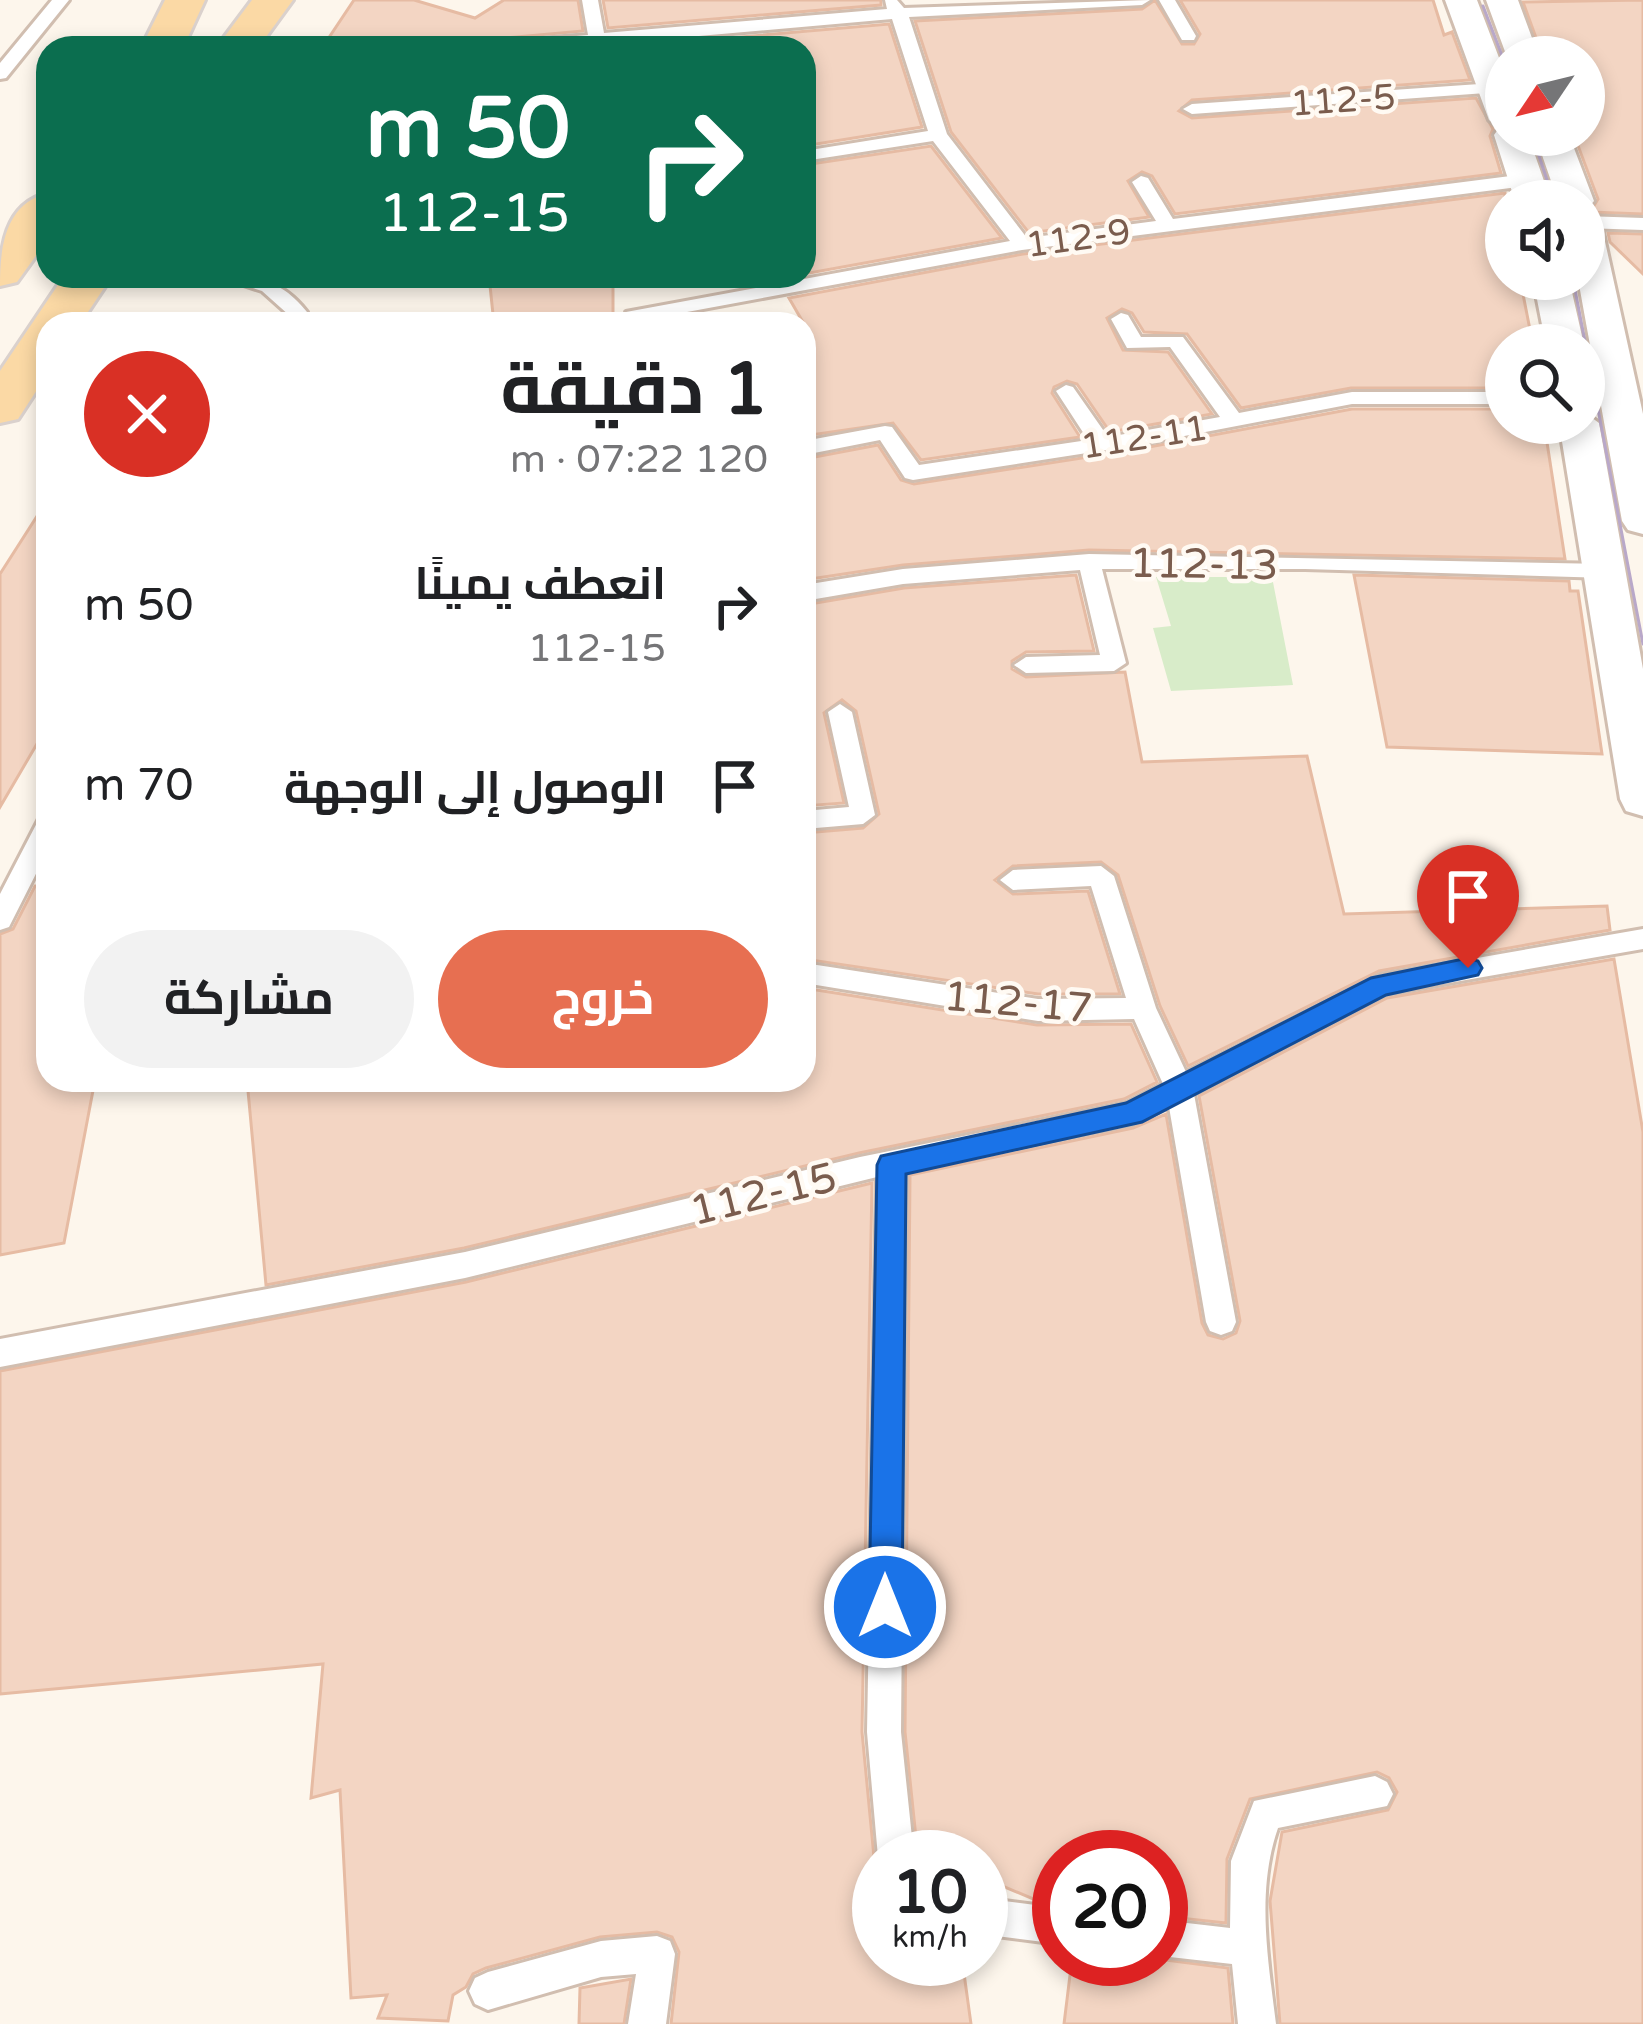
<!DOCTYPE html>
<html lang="ar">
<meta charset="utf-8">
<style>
body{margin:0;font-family:"Varela Round",Cairo,sans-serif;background:#f2f2f2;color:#202124;direction:rtl;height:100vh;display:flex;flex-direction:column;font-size:45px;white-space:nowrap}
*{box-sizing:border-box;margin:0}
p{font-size:39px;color:#757577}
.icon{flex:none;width:66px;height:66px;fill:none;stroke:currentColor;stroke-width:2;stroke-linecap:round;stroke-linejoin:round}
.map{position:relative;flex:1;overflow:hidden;direction:ltr}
.sheet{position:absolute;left:36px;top:312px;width:780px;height:780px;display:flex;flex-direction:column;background:#fff;border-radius:36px;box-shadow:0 6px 18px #0003;direction:rtl}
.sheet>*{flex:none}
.hud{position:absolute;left:36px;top:36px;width:780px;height:252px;border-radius:36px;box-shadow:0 6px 18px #0003;direction:rtl;background:#0b6e4f;color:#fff;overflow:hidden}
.needle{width:78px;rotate:235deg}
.buttons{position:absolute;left:1485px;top:36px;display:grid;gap:24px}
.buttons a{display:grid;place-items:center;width:120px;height:120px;border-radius:50%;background:#fff;box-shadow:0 6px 18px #0003;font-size:60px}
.speed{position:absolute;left:852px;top:1830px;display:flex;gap:24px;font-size:60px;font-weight:700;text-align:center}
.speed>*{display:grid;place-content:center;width:156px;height:156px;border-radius:50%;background:#fff;box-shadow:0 6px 18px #0003;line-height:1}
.speed small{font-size:30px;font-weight:400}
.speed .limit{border:18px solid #d22;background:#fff;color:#111}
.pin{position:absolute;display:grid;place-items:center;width:102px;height:102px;color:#fff;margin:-123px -51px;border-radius:50% 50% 50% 0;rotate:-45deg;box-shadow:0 0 12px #0007}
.pin .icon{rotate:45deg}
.me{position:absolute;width:132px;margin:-66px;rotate:0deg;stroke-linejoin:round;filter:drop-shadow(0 0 9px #0008)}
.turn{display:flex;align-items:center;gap:42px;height:252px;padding:0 48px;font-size:54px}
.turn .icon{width:156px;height:156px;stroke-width:2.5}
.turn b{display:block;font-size:84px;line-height:102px}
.round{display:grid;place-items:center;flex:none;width:126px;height:126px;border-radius:63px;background:#f2f2f2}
.headline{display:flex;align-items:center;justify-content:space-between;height:204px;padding:0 48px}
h1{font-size:72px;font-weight:700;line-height:90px}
.button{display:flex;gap:24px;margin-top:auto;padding:24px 48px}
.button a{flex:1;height:138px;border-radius:72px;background:#e76f51;color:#fff;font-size:48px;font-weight:700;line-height:138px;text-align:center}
.button a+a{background:#f2f2f2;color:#202124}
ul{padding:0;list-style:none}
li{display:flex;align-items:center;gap:36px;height:180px;padding:0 48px}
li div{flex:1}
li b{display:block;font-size:45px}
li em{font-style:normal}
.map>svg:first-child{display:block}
.green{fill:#d8ecc9}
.building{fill:#f3d5c3;stroke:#e6bba3;stroke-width:3}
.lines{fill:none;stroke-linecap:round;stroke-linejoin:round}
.lane-casing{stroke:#d1beb0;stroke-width:6}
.street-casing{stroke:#d1beb0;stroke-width:6}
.primary-casing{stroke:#dad1cd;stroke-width:6}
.lane{fill:#fff;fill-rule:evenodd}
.street{fill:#fff;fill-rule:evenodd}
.primary{fill:#fbd9a5;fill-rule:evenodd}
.tram{stroke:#b9a8c9;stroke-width:3}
.route{fill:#1a73e8;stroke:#114b97;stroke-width:3}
.labels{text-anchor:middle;stroke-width:9;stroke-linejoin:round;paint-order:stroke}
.far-street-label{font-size:36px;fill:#7a5c4d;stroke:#fffaf3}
.street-label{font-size:42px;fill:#7a5c4d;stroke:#fffaf3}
</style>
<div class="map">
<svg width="1643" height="2024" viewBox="0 0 1643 2024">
<rect width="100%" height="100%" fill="#fdf6ec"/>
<!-- green -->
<path class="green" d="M1156,577H1272L1293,685L1171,691L1153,628L1171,626Z"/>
<!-- building -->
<path class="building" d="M354,0H414L475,18L504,0H578L583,31L493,39L480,48H322Z
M603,0H881V5L608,28Z
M1155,0L1182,44H1194L1200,34L1180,0H1433L1444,35L1452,32L1470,80L1192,100L1179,111L1192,118L1476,98L1493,129L1490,136L1501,173L1175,214L1152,176L1142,172L1128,181L1149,217L1029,233L951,132L915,21L1142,9Z
M1643,0V214L1590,212L1598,199L1574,135H1584V57H1543L1523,2Z
M889,24L922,127L804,146V48H614Z
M931,146L1002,238L804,274V165Z
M1505,193L1506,279H1520L1533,345H1506V388H1351L1241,408L1187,334L1144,332L1132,313L1122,309L1107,318L1123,350L1168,352L1212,414L1110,432L1077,384L1067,381L1054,387L1052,393L1080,437L921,460L893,423L804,436V324L789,298L1023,254Z
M1608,233L1643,234V274L1610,242Z
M489,276H613V324H494Z
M1352,409H1506V423H1544L1565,559L1089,550L903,565L804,580V459L878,445L901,480L914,484L1133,450Z
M48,499V725L0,807V574Z
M1076,575L1094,651L1026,652L1012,661V669L1026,677L1125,672L1142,762L1307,756L1344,914L1607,906L1610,930L1379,971L1188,1066L1160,1006L1118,875L1101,862L1013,866L995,880L1013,894L1088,891L1120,994H1038L804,959V833L863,828L879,814L856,711L842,700L824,713L844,803L804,806V605L904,588Z
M1354,575L1569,581L1570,591H1578L1602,754L1387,747Z
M35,886H48V1080H95L64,1243L0,1255V934L13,929Z
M1614,959L1643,1132V2024H1280L1270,1901L1282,1832L1388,1810L1397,1792L1389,1778L1377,1772L1250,1799L1227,1859L1226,1923L1161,1916V1857H1059V1903L1038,1901L981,1877V1857H918L905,1732L910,1175L1133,1128L1166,1114L1202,1323L1208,1335L1223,1339L1236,1333L1240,1321L1199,1096L1387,998Z
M804,988L1037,1025L1131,1024L1157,1082L1124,1099L859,1153L464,1248L266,1285L247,1080H804Z
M872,1183L862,1732L874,1857L879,1862V1959H962L971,2024H671L679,1952L672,1937L657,1932L600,1937L486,1968L473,1974L466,1987L453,1995L448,2021L378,2018L387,1995L351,1998L340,1790L311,1798L323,1664L0,1694V1371L466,1282Z
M1072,1959H1158L1228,1968L1233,2024H1064Z
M631,1979L624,2024H579L580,1988Z"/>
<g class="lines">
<defs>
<path id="lane" d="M52,0H69L6,78L0,79V63Z
M582,0H598L604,33L887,9L885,0H897L904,8L1150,0L1142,5L909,17L947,134L1027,238L1156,221L1132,182L1141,176L1148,178L1173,219L1526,174L1535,180L1526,186L1022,250L633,322L626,320V312L1010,241L933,141L804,161V151L928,131L892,19L597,45L484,48L493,43L588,35Z
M1159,0H1175L1196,36L1194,40H1182Z
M1494,83L1500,84V92L1192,114L1183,109L1192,104Z
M1584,216L1643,218V230L1584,228Z
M216,276C256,276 281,279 307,312V324H287L290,316L262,291Z
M1121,313L1128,315L1141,337H1183L1239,413L1352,392H1506V404H1352L1132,446L913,480L905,478L880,440L804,455V441L885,426L892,427L919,465L1088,440L1056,391L1066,385L1073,387L1108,437L1220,417L1170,347L1127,348L1111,319Z
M1089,554L1607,564L1618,571L1607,578L1305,569H1102L1126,663L1114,671L1026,673L1014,665L1026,657L1100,655L1080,570L903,584L804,601V585L903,569Z
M840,704L852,712L875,815L863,824L804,829V811L849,807L828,712Z
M48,816V850L9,927L0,930V894L39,819Z
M1101,866L1114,876L1156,1008L1186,1072L1380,975L1643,929V949L1386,994L1194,1094L1236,1322L1232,1331L1221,1335L1210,1331L1206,1322L1169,1107L1132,1124L906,1171L901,1732L914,1857H878L867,1732L877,1177L465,1278L0,1367V1339L465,1252L860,1157L1126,1103L1163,1084L1134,1019L1038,1021L804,983V963L1038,999L1126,998L1091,886L1013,890L1000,880L1013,870Z
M1375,1776L1387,1782L1393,1794L1387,1806L1278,1828C1256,1891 1268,1959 1276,2024H1238L1232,1964L1161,1956V1920L1230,1928L1231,1861L1254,1801Z
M981,1898L1059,1908V1944L981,1934Z
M657,1936L670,1941L675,1954L666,2024H628L636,1974L601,1977L488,2010L475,2004L469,1991L475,1978L488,1972L601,1941Z"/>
<path id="street" d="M1445,0H1477L1506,76V135H1528L1551,201H1515L1494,135L1499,128L1489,120Z
M1486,0H1518L1539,57H1507Z
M1535,135H1569L1594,201L1588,208L1584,210V201H1558Z
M1584,217L1597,220L1602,228L1643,414V534L1628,530L1622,521L1578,279H1584Z
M1533,279H1569L1584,345H1546Z
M1584,412L1599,423L1643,669V816L1626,811L1620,799L1559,423H1584Z"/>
<path id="primary" d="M165,0H205L183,48H141Z
M252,0H293L258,48H216Z
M48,193V239L17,282L0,286C0,249 4,204 48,193Z
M64,276H112L80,324H48V373L18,419L0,423V371Z"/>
</defs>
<!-- lane casing -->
<use href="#lane" class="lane-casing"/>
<!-- street casing -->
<use href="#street" class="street-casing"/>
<!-- primary casing -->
<use href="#primary" class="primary-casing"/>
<!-- lane -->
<use href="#lane" class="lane"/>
<!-- street -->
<use href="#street" class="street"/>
<!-- primary -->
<use href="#primary" class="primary"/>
<!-- tram -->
<path class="tram" d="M1483,6L1506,66
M1532,135L1554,201
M1573,279L1643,644"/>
</g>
<!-- route -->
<path class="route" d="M1468,958L1478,961L1482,968L1478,975L1386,995L1142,1122L906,1174L902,1607L897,1618L885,1623L873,1618L869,1607L877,1165L881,1156L1126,1103L1371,978Z"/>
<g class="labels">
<!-- far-street labels -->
<g class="far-street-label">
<text transform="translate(1343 99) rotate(-4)" y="13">112-5</text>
<text transform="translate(1078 237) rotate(-8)" y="13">112-9</text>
<text transform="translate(1144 436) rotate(-9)" y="13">112-11</text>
</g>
<!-- street labels -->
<g class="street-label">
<text transform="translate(1204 563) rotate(1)" y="15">112-13</text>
<text transform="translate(1018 1001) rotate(5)" y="15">112-17</text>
<text transform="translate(763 1193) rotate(-14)" y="15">112-15</text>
</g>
</g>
</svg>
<div class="buttons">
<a><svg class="needle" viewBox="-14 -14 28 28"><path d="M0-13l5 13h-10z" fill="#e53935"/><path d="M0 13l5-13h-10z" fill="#757577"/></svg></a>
<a><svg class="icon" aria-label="sound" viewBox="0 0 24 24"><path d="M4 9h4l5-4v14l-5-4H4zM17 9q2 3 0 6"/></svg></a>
<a><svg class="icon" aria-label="search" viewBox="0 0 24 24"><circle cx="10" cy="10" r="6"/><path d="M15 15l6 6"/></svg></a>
</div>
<div class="speed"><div>10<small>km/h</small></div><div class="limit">20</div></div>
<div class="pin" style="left:1468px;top:968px;background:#d93025"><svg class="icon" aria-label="arrive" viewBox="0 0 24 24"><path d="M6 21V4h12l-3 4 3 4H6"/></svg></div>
<svg class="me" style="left:885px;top:1607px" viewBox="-20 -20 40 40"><circle r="17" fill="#1a73e8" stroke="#fff" stroke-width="3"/><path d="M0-11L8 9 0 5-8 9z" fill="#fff"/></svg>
<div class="hud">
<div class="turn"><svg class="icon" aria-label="right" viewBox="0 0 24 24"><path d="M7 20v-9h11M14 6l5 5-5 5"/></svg><div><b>50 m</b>112-15</div></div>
</div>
<section class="sheet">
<div class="headline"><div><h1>1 دقيقة</h1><p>120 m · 07:22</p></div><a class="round" style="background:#d93025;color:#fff"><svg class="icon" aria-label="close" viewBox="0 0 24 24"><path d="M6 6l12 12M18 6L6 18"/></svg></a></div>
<ul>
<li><svg class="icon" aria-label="right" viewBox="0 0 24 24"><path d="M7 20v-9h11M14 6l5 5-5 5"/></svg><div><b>انعطف يمينًا</b><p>112-15</p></div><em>50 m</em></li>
<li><svg class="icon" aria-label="arrive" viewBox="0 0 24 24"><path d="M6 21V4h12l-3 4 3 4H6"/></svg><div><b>الوصول إلى الوجهة</b></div><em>70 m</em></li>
</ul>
<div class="button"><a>خروج</a><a>مشاركة</a></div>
</section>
</div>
